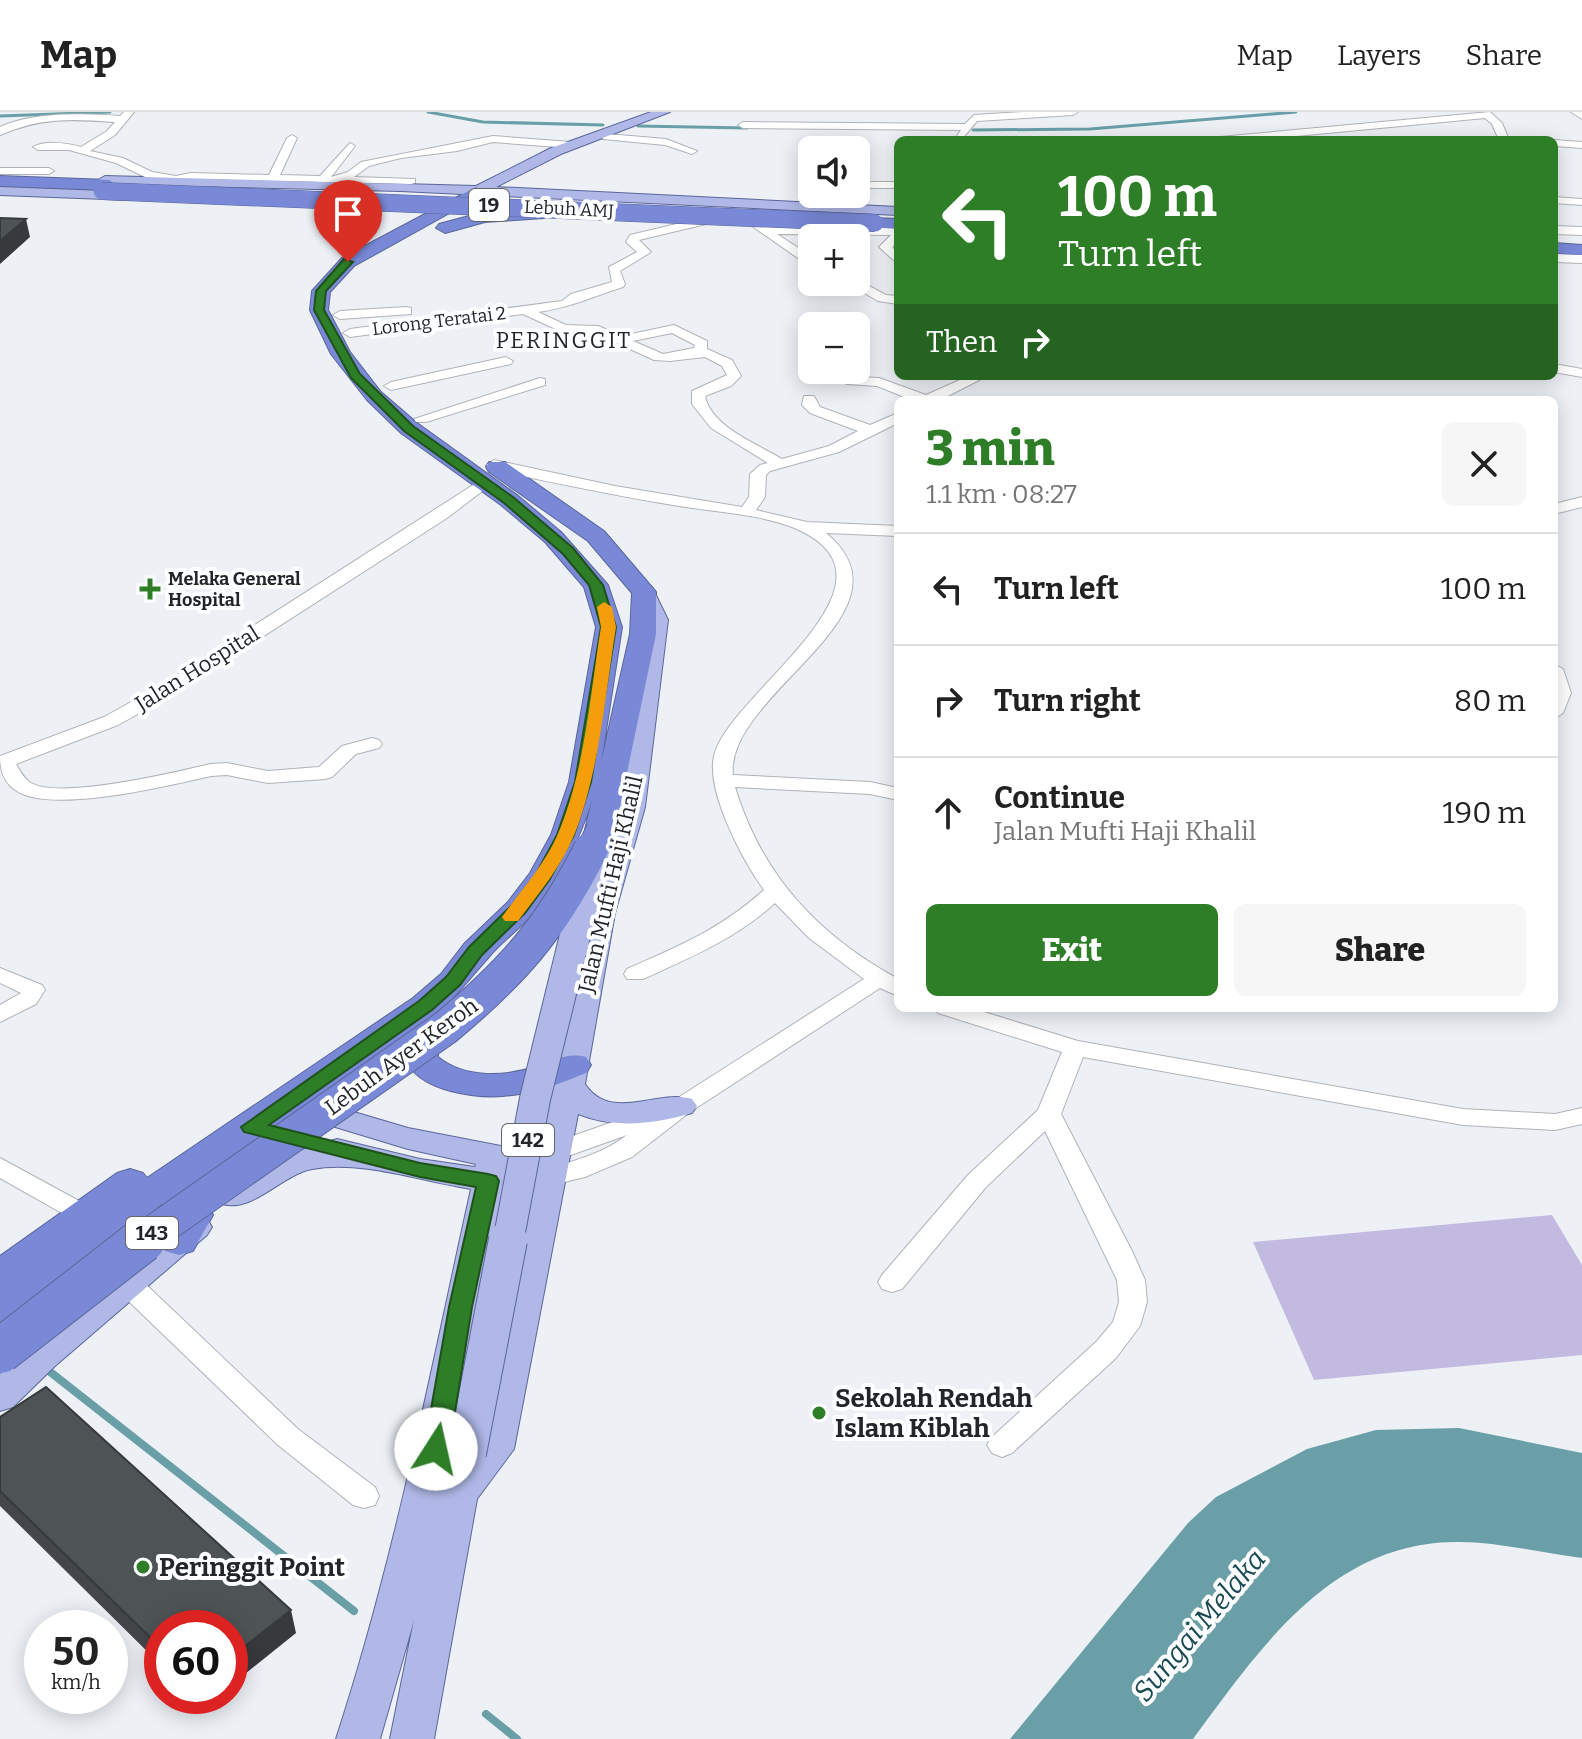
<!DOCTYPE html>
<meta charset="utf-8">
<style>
body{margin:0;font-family:Bitter,serif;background:#f6f6f6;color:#222;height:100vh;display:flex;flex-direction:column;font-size:30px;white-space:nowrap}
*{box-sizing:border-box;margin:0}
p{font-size:26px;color:#767676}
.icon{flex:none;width:44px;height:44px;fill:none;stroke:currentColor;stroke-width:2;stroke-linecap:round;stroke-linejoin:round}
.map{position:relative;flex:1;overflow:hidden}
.panel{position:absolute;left:894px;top:284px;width:664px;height:616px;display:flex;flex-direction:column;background:#fff;border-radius:12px;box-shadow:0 4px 20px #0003}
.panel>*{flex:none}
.banner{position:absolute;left:894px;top:24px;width:664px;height:244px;border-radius:12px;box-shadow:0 4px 20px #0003;background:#2e7e28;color:#fff;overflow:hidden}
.buttons{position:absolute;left:798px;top:24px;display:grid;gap:16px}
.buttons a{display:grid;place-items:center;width:72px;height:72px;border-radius:12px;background:#fff;box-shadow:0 4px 20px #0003;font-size:40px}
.speed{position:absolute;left:24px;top:1498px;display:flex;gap:16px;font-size:40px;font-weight:700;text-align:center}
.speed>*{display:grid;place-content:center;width:104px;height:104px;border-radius:50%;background:#fff;box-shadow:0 4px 20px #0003;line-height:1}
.speed small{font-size:20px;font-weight:400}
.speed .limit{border:12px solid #d22;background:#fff;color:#111}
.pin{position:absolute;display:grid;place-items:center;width:68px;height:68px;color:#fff;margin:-82px -34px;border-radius:50% 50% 50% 0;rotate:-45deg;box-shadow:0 0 8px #0007}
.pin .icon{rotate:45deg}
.me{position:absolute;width:88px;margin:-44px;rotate:10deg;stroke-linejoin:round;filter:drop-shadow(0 0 6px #0008)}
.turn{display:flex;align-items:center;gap:28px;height:168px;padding:0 32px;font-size:36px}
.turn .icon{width:104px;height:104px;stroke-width:2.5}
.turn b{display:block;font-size:56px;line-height:68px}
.then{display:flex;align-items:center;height:76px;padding:0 32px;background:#0003;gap:16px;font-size:30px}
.round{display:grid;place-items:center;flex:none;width:84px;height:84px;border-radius:12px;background:#f6f6f6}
.head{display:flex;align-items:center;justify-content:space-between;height:136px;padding:0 32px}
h1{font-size:48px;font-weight:800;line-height:60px;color:#2e7e28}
.action{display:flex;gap:16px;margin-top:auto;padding:16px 32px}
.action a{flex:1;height:92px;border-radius:12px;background:#2e7e28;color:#fff;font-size:32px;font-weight:800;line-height:92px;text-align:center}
.action a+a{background:#f6f6f6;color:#222}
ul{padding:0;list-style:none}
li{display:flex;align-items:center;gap:24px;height:112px;padding:0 32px;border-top:2px solid #e0e0e0}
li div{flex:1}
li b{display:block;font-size:30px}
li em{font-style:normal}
header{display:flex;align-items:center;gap:48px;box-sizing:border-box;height:112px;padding:0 40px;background:#fff;border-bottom:2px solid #e0e0e0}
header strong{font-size:38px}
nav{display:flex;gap:44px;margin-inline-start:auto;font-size:28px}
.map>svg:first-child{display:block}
.green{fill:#c3bae1}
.water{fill:#6a9fa7}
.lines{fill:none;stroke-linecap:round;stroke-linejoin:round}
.stream-far1{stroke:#6a9fa7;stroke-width:3}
.stream{stroke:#6a9fa7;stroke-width:8}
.minor-casing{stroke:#afb3b7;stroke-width:2}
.major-casing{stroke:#5b6699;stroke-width:2}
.highway-casing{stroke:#5b6699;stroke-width:2}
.minor{fill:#fff;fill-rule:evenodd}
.major{fill:#afb8e7;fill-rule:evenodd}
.highway{fill:#7989d7;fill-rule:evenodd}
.major-bridge-far1-casing{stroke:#5b6699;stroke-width:32;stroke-linecap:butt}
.major-bridge-casing{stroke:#5b6699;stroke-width:40;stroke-linecap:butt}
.highway-bridge-far3-casing{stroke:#5b6699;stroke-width:18;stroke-linecap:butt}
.highway-bridge-far2-casing{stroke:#5b6699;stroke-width:29;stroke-linecap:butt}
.highway-bridge-far1-casing{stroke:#5b6699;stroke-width:36;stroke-linecap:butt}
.highway-bridge-casing{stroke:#5b6699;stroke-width:46;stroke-linecap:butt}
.major-bridge-far1{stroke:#afb8e7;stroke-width:30}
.major-bridge{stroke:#afb8e7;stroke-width:38}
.highway-bridge-far3{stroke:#7989d7;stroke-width:17}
.highway-bridge-far2{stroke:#7989d7;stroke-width:27}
.highway-bridge-far1{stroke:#7989d7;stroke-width:34}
.highway-bridge{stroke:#7989d7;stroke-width:44}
.wall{fill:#43474a}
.shaded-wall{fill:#373a3c}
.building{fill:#4e5356;stroke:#373a3c;stroke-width:2}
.route{fill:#2e7e28;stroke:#1e521a;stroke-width:2}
.slow{fill:#f59e0b}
.poi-dot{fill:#2e7e28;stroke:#fdfeff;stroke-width:3}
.labels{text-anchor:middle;stroke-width:8;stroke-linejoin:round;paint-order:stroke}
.far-street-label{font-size:18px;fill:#242527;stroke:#fdfeff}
.far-poi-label{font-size:18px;font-weight:bold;fill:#242527;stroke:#fdfeff;text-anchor:start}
.shield{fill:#fdfeff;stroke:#656668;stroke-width:2}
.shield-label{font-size:20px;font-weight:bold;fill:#242527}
.far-quarter-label{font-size:22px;letter-spacing:2px;fill:#242527;stroke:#fdfeff}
.street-label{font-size:22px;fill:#242527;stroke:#fdfeff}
.near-poi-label{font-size:26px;font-weight:bold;fill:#242527;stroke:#fdfeff;text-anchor:start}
.near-water-label{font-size:28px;font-style:italic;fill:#194a51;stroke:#fdfeff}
</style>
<header>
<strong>Map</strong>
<nav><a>Map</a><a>Layers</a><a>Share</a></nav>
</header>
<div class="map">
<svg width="1582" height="1627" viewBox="0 0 1582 1627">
<rect width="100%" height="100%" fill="#edf1f6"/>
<!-- green -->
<path class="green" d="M1552,1103L1582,1153V1243L1314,1268L1253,1130Z"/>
<!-- water -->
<path class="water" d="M1459,1316L1582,1341V1446C1543,1441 1493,1429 1455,1430C1330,1431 1259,1538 1193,1627H1010L1188,1411L1216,1385L1307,1337L1376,1318Z"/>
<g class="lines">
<!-- stream-far1 -->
<path class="stream-far1" d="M428,0L483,10L603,13
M0,4L110,0
M638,14L747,16
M973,18L1090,17L1296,0"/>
<!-- stream -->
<path class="stream" d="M49,1259L354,1499
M486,1602L517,1627"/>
<defs>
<path id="minor" d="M124,0H134L115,23L90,39L123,46L152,60L176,64L191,61L269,63L287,26L292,23L297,26L280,63L320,64L350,31L355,34L331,65L348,60L361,50L493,24L571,30L576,33L571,36L493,30L457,39L401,46L369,54L354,65L415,67V71L411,72L191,67L169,72L164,68L145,65L116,51L69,38H38L33,35C45,28 67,31 81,35L107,19L115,10C70,7 42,5 0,23V15C31,0 85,1 120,4Z
M1023,0H1078L1073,3L977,9L962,27L957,24L961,18L743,16L738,13L743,10L965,12L974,3Z
M1490,0L1502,11L1509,28H1499L1492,12L1485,6L1254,28H1215L1220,25Z
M1571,0H1582V7Z
M607,22L666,27L697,39L692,42L665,33L603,27L602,25Z
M1554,28L1582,30V36L1554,34Z
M0,56H49L54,59L49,62H0Z
M856,70H898V76H856Z
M1554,85L1582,87V93L1554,91Z
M702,106L708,110L706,112L639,128L651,140L620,159L625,172L623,175C594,184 569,196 538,200L566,213L598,214L622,224L674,213L707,229V237L732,248L741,264L731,274L705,284C711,315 758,332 782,347L829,334L858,319L810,301L802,293L804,284H814L820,295L870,313L898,301V311L839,340L770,359L766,363L765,385L756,398L807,410L898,414V424L826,421C923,501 724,582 733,663L870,670L898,676V688L870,682L735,675C762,764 818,823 898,867V884L880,876L690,1000L632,1045L585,1065L548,1074L539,1071L535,1065L539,1059C570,1050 601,1043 627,1023L554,1049L545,1046L541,1040L545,1034L649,997L662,996L864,867L809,826L775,791C735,827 691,845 643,867H627L624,862L627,857C681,833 719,818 764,778C743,749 706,680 714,644C727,582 922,468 792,415C758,402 715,400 679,394C617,384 555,371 494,358L486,353L494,348L615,374L742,395L749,385L750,362L760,353L768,351L711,316L692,292V279L727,263L722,254L705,245L670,249L654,248L595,221L562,220L523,202L350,225L343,221L350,217L562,189L571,182L612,170L609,155L637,140L626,130L630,123ZM672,221L695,233L694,236L663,242L633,229Z
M751,110H759L765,114L898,116V130L892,135L898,141V152L879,135L891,123L777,122L812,145V154L808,153L749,112Z
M1554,114L1582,115V123L1554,122Z
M1554,142L1582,143V151L1554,150Z
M856,167L886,183L898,184V192L878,189L846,170H856Z
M406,195L411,196V202L340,207L333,203L340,199Z
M812,241V257L801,250Z
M506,245L513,249L511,252L391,278L384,274L391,270Z
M1554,252L1582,257V265L1554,260Z
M817,258H836L854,265L879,266L926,283L969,264H987L940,288H912L877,274L847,272Z
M540,266L545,267V273L426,310H416L414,307Z
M484,366L489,368V374L447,406L172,583L118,613L16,652C20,659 24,667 31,671C61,688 176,660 211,652L227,651L268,659L319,655L342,634L372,626L379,628L382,632L379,636L356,642L332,665L325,667L268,671L227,663L211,664C171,673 46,704 14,677C3,669 0,657 0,644L104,605L158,575Z
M1582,385V395L1554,402V392Z
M1554,552L1563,557L1571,581L1563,601L1554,607Z
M0,856L42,873L45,878L36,892L0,910V893L21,881L0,871Z
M934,896H971L1078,929L1463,997L1555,1002L1582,996V1012L1555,1018L1463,1013L1083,945L1061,1002L1132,1139L1145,1168L1147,1190L1140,1214L1116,1246L1012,1341L1002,1345L992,1341L987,1333L992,1325L1096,1230L1113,1210L1119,1190L1117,1168L1045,1019L986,1075L902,1177L892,1180L882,1177L878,1170L882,1163L968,1063L1038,998L1062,940L938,901Z
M0,1046L92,1096L96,1102L92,1108L83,1111L74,1108L0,1066Z
M127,1161L137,1164L298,1317L375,1375L379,1384L375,1393L364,1396L353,1393L278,1333L117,1178L113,1171L117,1164Z"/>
<path id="major" d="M651,0H670L561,42L496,75L898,95V103L400,79L105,72L98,68L105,64L476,74L551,36Z
M0,75L131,80L138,84L131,88L0,83Z
M644,473L652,475L668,508L645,695L615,801L585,972C611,1011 657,977 692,987L697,994L692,1001C654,1012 616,1017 578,1002L514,1337L477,1387L434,1627H390L414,1508L380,1627H336C395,1447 430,1262 471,1077C419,1069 363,1048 312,1057C281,1063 253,1101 222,1092L217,1084L222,1076L266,1049L337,1027L420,1047L475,1055L476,1052L408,1037L299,1004L294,997L299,990L310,987L408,1016L521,1038L526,1046L521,1054L508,1057L507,1060L520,1063L524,1071L520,1079L503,1081L450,1354L463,1350L477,1332L532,1065L559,953L570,875L587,801L619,695L646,508L633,480Z
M195,1103L207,1107L212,1115L207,1123L55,1254L13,1295L0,1299V1262L29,1234L183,1107Z"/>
<path id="highway" d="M0,64L109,68L117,73L109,78L0,74Z
M476,75L484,80L482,83L354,154L330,180L328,198L350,240L381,280L417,311L517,383L561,420L608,473L622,515L601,651L630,522L632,481L588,429L489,360L486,355L489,350H505L604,419L656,480V522L615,718L611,724L600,727L589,724L585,718L592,688C579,730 559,767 532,802C519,818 501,830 488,846C469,867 455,887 432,904L439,905L444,913L437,933L438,945C465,967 506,965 537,954C555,948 568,940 586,945L591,953L586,961C560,972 532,982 503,984C468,987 390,974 406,923L187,1076L203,1084L213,1103L193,1139L179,1143L165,1139L160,1129L175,1103L162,1092L14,1211L0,1215V1144L117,1061L130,1057L143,1061L147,1066L413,886L441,862L464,832L508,790L530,761L551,723L569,670L596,515L584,475L545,430L501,393L401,321L367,288L331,242L310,198L312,179L342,146Z
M538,97L546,102L544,106L485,110L445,121L436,116L439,112L484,100Z
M875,106L898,107V117L869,115L866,111Z
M1554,131L1582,133V143L1554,141Z"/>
</defs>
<!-- minor casing -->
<use href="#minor" class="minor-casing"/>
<!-- major casing -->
<use href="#major" class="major-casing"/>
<!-- highway casing -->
<use href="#highway" class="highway-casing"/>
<!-- minor -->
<use href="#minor" class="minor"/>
<!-- major -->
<use href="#major" class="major"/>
<!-- highway -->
<use href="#highway" class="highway"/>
<defs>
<path id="major-bridge-far1" d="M508,1130L535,987L596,738"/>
<path id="major-bridge" d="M467,1341L508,1128"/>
<path id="highway-bridge-far3" d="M102,79L875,111"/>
<path id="highway-bridge-far2" d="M590,739L600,718"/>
<path id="highway-bridge-far1" d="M140,1130L445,916C513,860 552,815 591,737"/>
<path id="highway-bridge" d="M0,1239L143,1128"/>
</defs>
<!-- major-bridge-far1 casing -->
<use href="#major-bridge-far1" class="major-bridge-far1-casing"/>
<!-- major-bridge casing -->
<use href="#major-bridge" class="major-bridge-casing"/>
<!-- highway-bridge-far3 casing -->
<use href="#highway-bridge-far3" class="highway-bridge-far3-casing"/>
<!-- highway-bridge-far2 casing -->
<use href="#highway-bridge-far2" class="highway-bridge-far2-casing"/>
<!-- highway-bridge-far1 casing -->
<use href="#highway-bridge-far1" class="highway-bridge-far1-casing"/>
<!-- highway-bridge casing -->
<use href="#highway-bridge" class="highway-bridge-casing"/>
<!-- major-bridge-far1 -->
<use href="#major-bridge-far1" class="major-bridge-far1"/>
<!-- major-bridge -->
<use href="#major-bridge" class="major-bridge"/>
<!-- highway-bridge-far3 -->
<use href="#highway-bridge-far3" class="highway-bridge-far3"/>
<!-- highway-bridge-far2 -->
<use href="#highway-bridge-far2" class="highway-bridge-far2"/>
<!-- highway-bridge-far1 -->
<use href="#highway-bridge-far1" class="highway-bridge-far1"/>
<!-- highway-bridge -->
<use href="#highway-bridge" class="highway-bridge"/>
</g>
<!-- wall -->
<path class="wall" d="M0,1305L296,1521L162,1516V1554L0,1394Z
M193,1584H217L204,1595Z"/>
<!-- shaded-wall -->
<path class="shaded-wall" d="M26,107L30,125L0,152V129Z
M291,1498L296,1521L230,1574V1546Z
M201,1584H217L204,1595Z"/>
<!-- building -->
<path class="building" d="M0,106L26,107L0,129Z
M46,1275L291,1498L230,1546V1516H162V1537L0,1379V1305Z"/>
<!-- route -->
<path class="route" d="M344,147L353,150L326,179L324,198L360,262L413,314L513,385L573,436L603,473L616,515L591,670L574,723L550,767L525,801L482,843L460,873L432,898L269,1013L420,1051L488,1062L496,1064L499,1069L472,1195L449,1337L445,1344L436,1347L428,1344L424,1337L449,1195L476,1075L420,1065L244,1020L241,1015L419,889L446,865L469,835L512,793L536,762L557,723L575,670L601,515L589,473L563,442L504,391L404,319L351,266L314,198L316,179Z"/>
<!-- slow -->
<path class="slow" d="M604,490L612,495L616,515C605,583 600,656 575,721C562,754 539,781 518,809H505L502,805C521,778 543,755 557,724C585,660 590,583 601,515L597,495Z"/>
<!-- markers -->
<g class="poi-dot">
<path d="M146 465h8v8h8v8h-8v8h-8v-8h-8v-8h8z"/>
<circle cx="819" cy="1301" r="8"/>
<circle cx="143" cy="1455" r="8"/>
</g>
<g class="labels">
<!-- far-street labels -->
<g class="far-street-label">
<text transform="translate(569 97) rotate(3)" y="6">Lebuh AMJ</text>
<text transform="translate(439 209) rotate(-7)" y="6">Lorong Teratai 2</text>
</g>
<!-- far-poi labels -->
<g class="far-poi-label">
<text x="168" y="473">Melaka General<tspan x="168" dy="21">Hospital</tspan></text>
</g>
<!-- shield labels -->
<g class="shield">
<rect x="469" y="77" width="40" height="32" rx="6"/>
<rect x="502" y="1012" width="52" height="32" rx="6"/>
<rect x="126" y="1105" width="52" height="32" rx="6"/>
</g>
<g class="shield-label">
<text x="489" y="100">19</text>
<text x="528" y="1035">142</text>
<text x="152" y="1128">143</text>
</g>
<!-- far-quarter labels -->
<g class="far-quarter-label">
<text x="564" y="236">PERINGGIT</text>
</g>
<!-- street labels -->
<g class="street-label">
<text transform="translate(197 556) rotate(-32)" y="8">Jalan Hospital</text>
<text transform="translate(610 772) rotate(-77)" y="8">Jalan Mufti Haji Khalil</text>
<text transform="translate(401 944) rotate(-36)" y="8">Lebuh Ayer Keroh</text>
</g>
<!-- near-poi labels -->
<g class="near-poi-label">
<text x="835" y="1295">Sekolah Rendah<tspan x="835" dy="30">Islam Kiblah</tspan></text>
<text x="159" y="1464">Peringgit Point</text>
</g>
<!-- near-water labels -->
<g class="near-water-label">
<text transform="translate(1199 1513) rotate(-50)" y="10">Sungai Melaka</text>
</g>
</g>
</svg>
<div class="buttons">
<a><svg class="icon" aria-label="sound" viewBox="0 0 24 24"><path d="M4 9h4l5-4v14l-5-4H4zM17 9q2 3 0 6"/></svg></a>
<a>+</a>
<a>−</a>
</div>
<div class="speed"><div>50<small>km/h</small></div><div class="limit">60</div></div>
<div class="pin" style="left:348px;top:150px;background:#d93025"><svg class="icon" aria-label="arrive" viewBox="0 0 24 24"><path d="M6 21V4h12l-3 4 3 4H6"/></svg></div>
<svg class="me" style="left:436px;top:1337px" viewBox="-20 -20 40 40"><circle r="19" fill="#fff"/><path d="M0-13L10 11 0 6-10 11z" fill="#2e7e28"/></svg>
<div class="banner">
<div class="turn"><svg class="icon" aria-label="left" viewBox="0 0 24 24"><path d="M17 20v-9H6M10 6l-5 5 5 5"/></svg><div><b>100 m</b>Turn left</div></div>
<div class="then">Then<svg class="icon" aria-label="right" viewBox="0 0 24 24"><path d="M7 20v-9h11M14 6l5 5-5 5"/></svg></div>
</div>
<section class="panel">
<div class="head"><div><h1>3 min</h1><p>1.1 km · 08:27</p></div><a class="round"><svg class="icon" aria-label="close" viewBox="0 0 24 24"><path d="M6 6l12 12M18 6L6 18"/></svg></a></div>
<ul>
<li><svg class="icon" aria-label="left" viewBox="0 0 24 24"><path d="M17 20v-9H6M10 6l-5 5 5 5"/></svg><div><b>Turn left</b></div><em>100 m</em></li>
<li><svg class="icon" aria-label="right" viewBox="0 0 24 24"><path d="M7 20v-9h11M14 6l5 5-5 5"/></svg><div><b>Turn right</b></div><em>80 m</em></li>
<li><svg class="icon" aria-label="ahead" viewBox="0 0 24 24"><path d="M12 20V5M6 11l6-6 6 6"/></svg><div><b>Continue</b><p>Jalan Mufti Haji Khalil</p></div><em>190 m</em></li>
</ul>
<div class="action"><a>Exit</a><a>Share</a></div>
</section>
</div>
